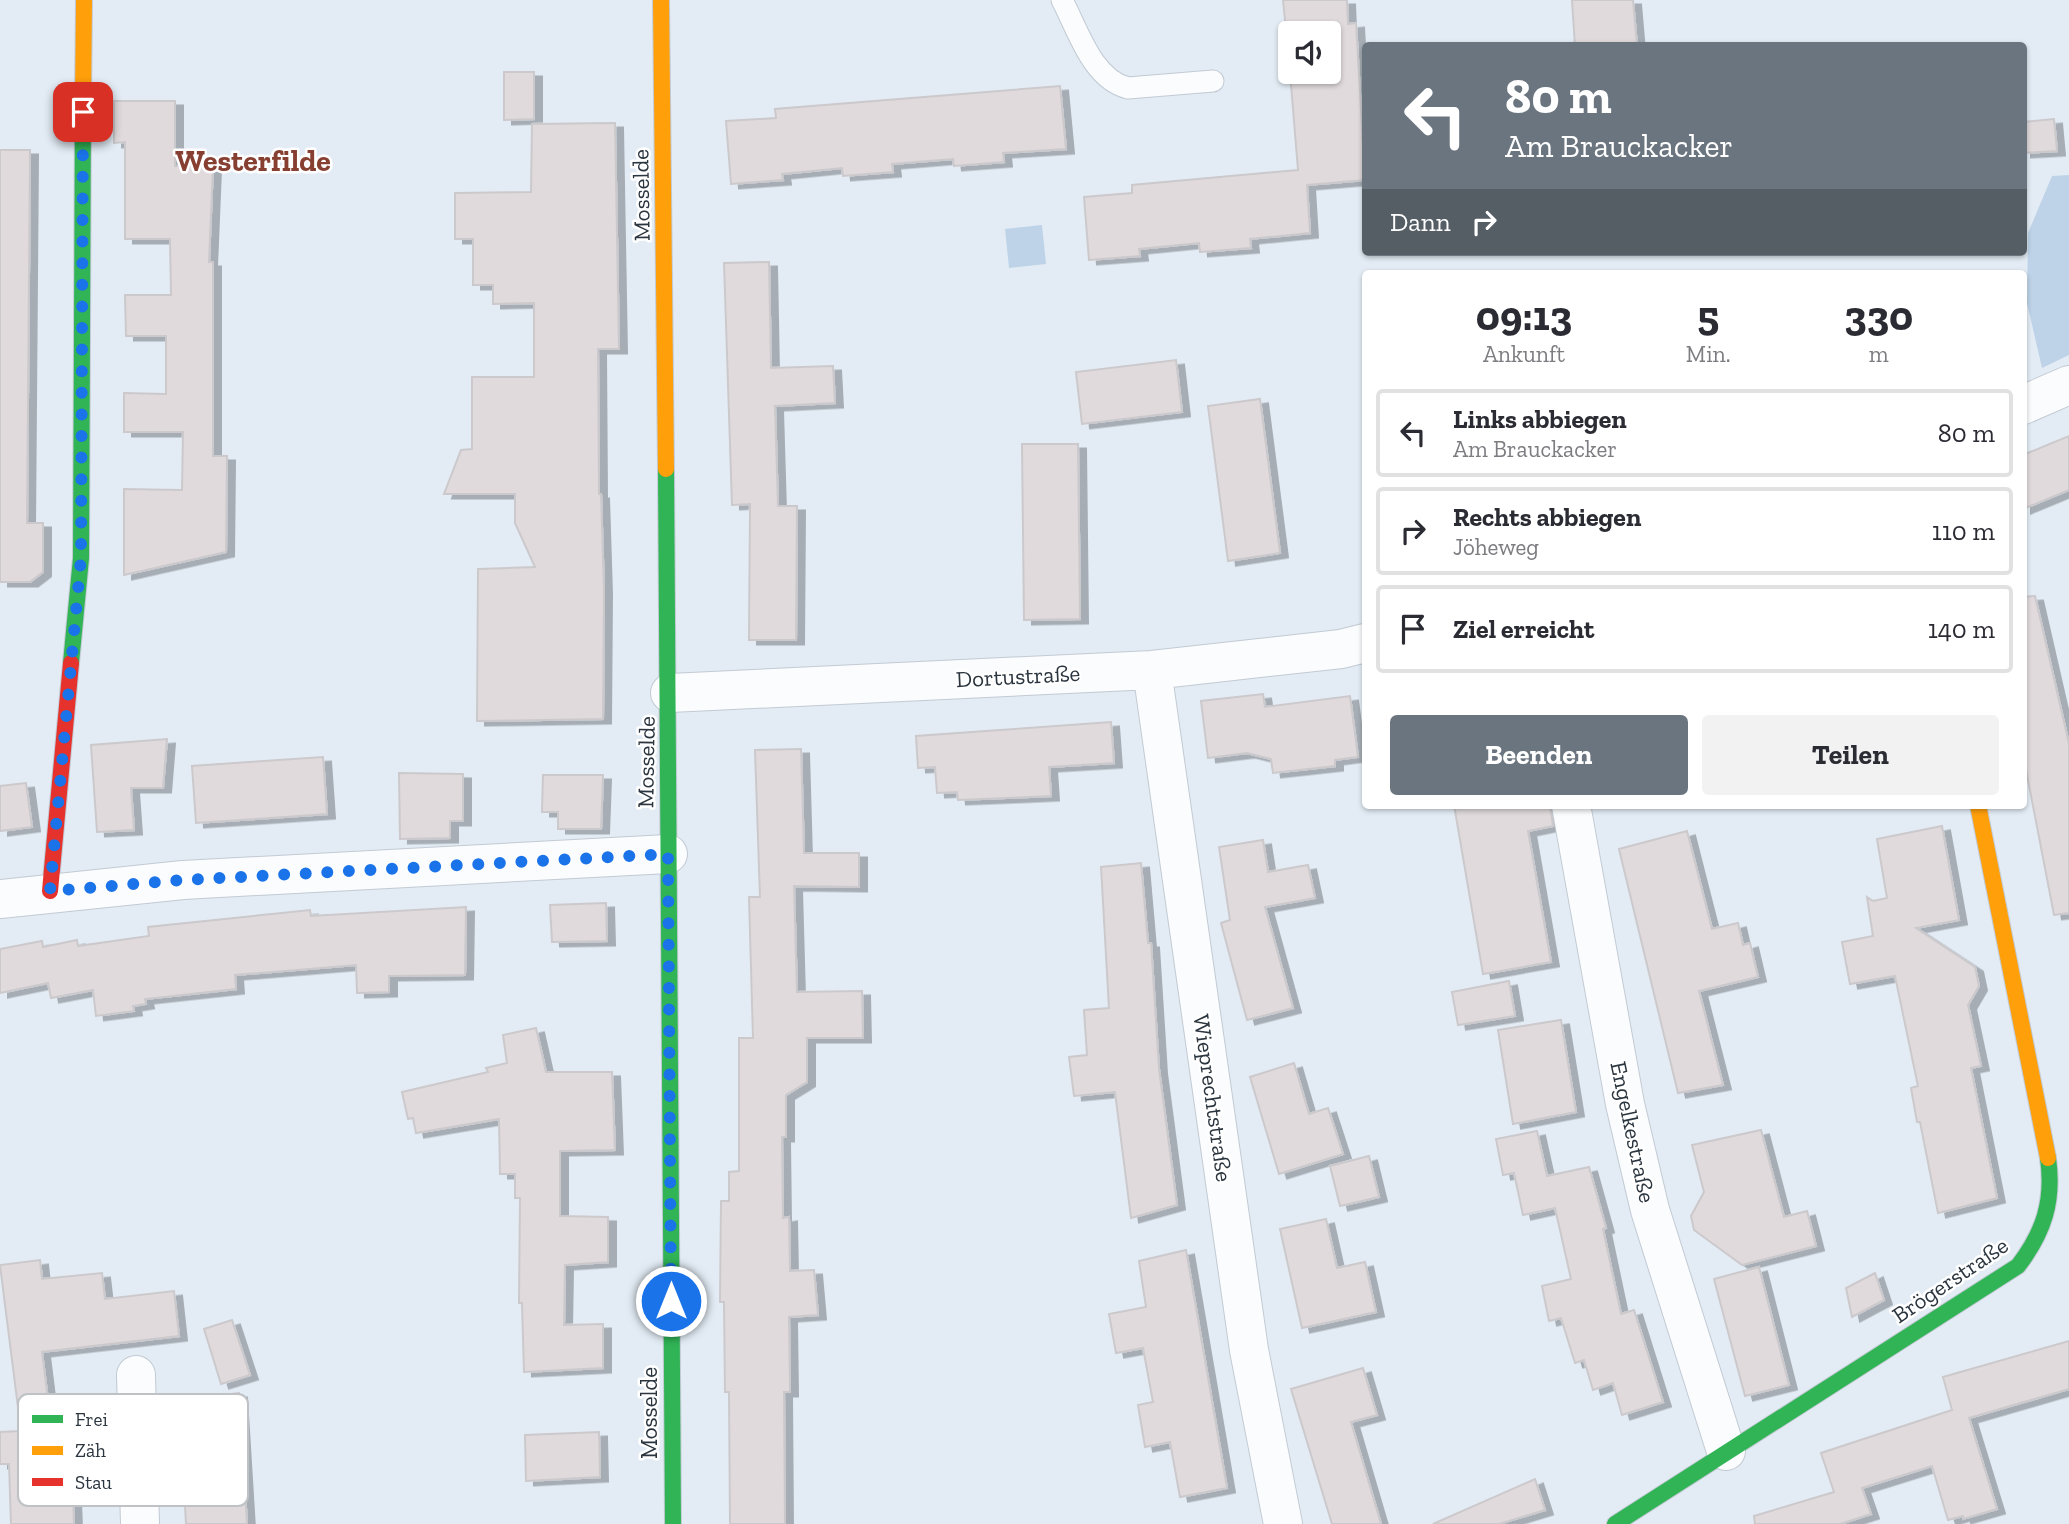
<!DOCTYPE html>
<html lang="de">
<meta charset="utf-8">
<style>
body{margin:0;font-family:"Zilla Slab",serif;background:#f2f2f3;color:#2b2b33;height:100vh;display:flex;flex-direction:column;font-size:26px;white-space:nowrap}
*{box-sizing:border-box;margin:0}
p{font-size:23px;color:#7c7c81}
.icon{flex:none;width:38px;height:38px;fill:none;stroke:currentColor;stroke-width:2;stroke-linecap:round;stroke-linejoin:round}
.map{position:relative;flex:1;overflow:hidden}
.side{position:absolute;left:1362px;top:270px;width:665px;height:539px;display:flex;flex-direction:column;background:#fff;border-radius:7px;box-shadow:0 2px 5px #0004}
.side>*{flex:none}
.banner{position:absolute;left:1362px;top:42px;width:665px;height:214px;border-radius:7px;box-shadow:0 2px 5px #0004;background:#6b757f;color:#fff;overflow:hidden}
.controls{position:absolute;left:1278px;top:21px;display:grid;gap:14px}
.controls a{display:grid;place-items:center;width:63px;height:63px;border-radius:7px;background:#fff;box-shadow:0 2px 5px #0004;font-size:35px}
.pin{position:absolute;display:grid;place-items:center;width:60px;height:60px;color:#fff;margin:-30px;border-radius:14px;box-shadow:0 4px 10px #0006}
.me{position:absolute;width:77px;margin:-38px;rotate:0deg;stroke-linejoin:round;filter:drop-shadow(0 0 5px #0008)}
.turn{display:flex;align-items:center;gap:24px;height:147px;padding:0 28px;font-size:32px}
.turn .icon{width:91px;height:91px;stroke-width:2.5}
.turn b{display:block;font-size:49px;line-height:60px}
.then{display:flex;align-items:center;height:66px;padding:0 28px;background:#0003;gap:14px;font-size:26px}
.eta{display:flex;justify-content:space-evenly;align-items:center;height:119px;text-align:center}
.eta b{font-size:42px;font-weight:700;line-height:49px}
.action{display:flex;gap:14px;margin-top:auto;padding:14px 28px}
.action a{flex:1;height:80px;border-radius:7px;background:#6b757f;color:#fff;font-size:28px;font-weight:700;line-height:80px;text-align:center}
.action a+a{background:#f2f2f3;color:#2b2b33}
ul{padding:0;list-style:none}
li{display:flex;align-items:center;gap:21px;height:88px;margin:0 14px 10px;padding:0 14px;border:4px solid #e1e1e2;border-radius:7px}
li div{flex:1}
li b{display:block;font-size:26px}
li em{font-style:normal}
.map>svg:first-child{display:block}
.green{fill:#bed3e8}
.building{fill:#e0dadc;stroke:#ccc9cc;stroke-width:2;filter:url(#shadow)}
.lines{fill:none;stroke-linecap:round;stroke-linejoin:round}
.lane-casing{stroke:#c2cad3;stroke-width:23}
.street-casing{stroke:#c2cad3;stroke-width:40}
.fast-casing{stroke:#c2cad3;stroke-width:18}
.slow-casing{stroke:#c2cad3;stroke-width:18}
.jam-casing{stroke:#c2cad3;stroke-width:18}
.lane{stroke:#fbfcfe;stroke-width:21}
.street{stroke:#fbfcfe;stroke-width:38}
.fast{stroke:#30b455;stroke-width:16}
.slow{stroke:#ff9f0a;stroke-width:16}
.jam{stroke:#e5322d;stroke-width:16}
.route{stroke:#1a73e8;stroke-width:12;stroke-dasharray:0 21.6}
.labels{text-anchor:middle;stroke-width:5;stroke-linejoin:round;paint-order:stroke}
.street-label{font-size:23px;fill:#2b353f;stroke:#fff}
.district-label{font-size:30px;font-weight:bold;fill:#863f31;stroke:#fff}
.key{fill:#fff;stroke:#bfc2c5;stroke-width:2}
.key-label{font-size:19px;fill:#2b353f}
</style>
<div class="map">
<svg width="2069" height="1524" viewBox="0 0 2069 1524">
<defs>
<filter id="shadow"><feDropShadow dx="8" dy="4.5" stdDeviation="0" flood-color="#0004"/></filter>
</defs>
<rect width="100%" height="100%" fill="#e3ecf5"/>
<!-- green -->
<path class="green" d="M2069,175V355L2042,368L2027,303L2028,233L2052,176Z
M1042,225L1046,264L1009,268L1005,229Z"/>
<!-- building -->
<path class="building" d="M1283,0H1347L1348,24L1356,23L1365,180L1307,185L1310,233L1250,239L1251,248L1200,252L1199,243L1139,249L1140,256L1089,260L1084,197L1132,193V185L1298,170L1290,72H1328V33H1290V70Z
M1572,0H1633L1637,46H1575Z
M504,72H534V119L504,120Z
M1060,86L1066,149L1003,153L1004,162L954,166L953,159L892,164L893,172L843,176L842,168L782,174L783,180L731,184L726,121L776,118L775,109Z
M114,101H175V166H213L209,262H213V456H227L226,552L124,575V489L182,490L183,432H124V393L166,394V336H126L125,295H171L170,239H125V142L114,143Z
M2054,119L2057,151L2023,153V122Z
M615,123L619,349H598L599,494H601L604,590L603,719L477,721L478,569L535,567L515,523V494H444L461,450L472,449V377H534V303L493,304V285H473V239H455V193L531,192L532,124Z
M0,150H30L27,523H43V572L30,582H0Z
M769,262L771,368L833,366L835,403L775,406L778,506H797L796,640H749L750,504L732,505L724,263Z
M1176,360L1182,412L1082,424L1076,372Z
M1260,399L1280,553L1228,561L1208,406Z
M2069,436V490L2023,509V455Z
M1022,444H1078L1080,619L1024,620Z
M2035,596L2069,744V913L2054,915L2023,754V597Z
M1263,694L1265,707L1350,696L1358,757L1335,760V766L1273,773L1271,759L1247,753L1208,758L1201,701Z
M1111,722L1114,763L1049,767L1051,796L958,800L957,792L937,793L935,767L918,768L916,736Z
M167,739L163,788H131L134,830L97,832L91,745Z
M801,749L804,853H859V887L794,886L797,992L862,991L863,1038H807V1082L786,1095V1137H782L783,1218L789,1217L790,1271L814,1270L818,1315L789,1317L790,1392H784L785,1524H730L729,1392H725L724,1302H720L721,1201H729V1172L739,1171V1038H753L749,897H760L755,750Z
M323,757L327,814L196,823L192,766Z
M399,773L463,774V821H450V838L400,839Z
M543,775H603L601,829H558V812H542Z
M26,783L32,827L0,831V786Z
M1454,805H1550L1553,826L1528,831L1551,962L1483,974Z
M1942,826L1959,920L1916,928L1975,967L1979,986L1968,1005L1981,1066L1971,1068L1997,1198L1938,1213L1920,1122H1917L1911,1088L1918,1086L1895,976L1850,984L1842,942L1873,936L1867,897L1873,901L1887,898L1877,839Z
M1687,831L1712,929L1738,923L1743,945L1750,943L1758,977L1699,991L1723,1085L1678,1093L1619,849Z
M1263,840L1268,872L1308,865L1315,898L1265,907L1293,1008L1247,1020L1221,923L1230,920L1219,847Z
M1141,863L1148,943H1151L1159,1069L1177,1205L1131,1218L1115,1092L1074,1096L1069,1057L1087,1055L1084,1010L1109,1008L1101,867Z
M606,903L607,941L552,942L550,905Z
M466,907L465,975L389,976V992L357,993L356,965L235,975L236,989L145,999L146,1004L133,1006L134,1011L96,1016L93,990L51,998L48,983L0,993V949L42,941L43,947L77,940L78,946L149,936L148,927L310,910L311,916Z
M1509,981L1515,1016L1458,1025L1452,992Z
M1561,1020L1576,1112L1513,1124L1498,1030Z
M536,1028L546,1072H612L615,1150L560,1151V1216L608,1217V1262L565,1265L564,1325L603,1324V1368L524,1372L522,1303H519L520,1198H515V1174H500L499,1119L416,1133L413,1118L408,1119L402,1092L488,1072L486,1068L507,1063L503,1035Z
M1294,1063L1309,1114L1328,1108L1343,1154L1279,1174L1250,1077Z
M1761,1130L1784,1217L1807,1211L1816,1246L1742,1265L1694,1230L1691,1216L1704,1192L1692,1145Z
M1537,1131L1547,1176L1589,1167L1606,1228L1603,1229L1621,1314L1634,1310L1663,1402L1622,1415L1613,1383L1593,1390L1584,1360L1575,1363L1561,1318L1549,1321L1542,1286L1571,1279L1555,1208L1523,1215L1514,1173L1503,1175L1496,1139Z
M1369,1156L1379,1197L1340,1206L1330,1166Z
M1326,1219L1337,1268L1365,1262L1376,1312L1302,1328L1280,1229Z
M1186,1250L1227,1488L1180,1497L1170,1442L1145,1447L1138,1405L1153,1402L1143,1348L1116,1353L1109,1314L1146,1307L1139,1261Z
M40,1260L42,1279L102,1273L105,1299L174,1291L179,1336L42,1352L50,1416L70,1415L74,1524H11L9,1464H0V1432L21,1431L0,1265Z
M1759,1267L1789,1385L1745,1396L1714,1279Z
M1875,1273L1884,1300L1852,1317L1846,1288Z
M232,1320L250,1375L221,1384L204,1329Z
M2069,1341V1389L1969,1418L1997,1509L1963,1519V1516L1948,1520L1932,1466L1862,1488L1871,1514L1840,1524H1755L1754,1516L1834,1492L1821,1453L1952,1410L1943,1377Z
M1363,1368L1377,1415L1351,1422L1381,1524H1332L1291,1389Z
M239,1393L247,1524H186L179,1399Z
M599,1432L600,1477L526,1481L525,1435Z
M1535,1479L1545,1510L1499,1524H1433Z"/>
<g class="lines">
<defs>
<path id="lane" d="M1062,0C1078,30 1092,79 1128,88L1213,81"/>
<path id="street" d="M2023,405L2069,385
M1152,670L1249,1350L1283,1524
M670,693L1152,670L1341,649L1365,643
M1571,805L1625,1104L1650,1210L1726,1451
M0,899L183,880L668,854
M136,1375L140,1524"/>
<path id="fast" d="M666,469L673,1524
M71,663L81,558L83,101
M1615,1524L2018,1266C2044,1232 2054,1201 2048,1158"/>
<path id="slow" d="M661,0L666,469
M83,101L84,0
M1978,805L2048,1158"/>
<path id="jam" d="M50,891L71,663"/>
</defs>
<!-- lane casing -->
<use href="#lane" class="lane-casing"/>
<!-- street casing -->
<use href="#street" class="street-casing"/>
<!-- fast casing -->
<use href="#fast" class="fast-casing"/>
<!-- slow casing -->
<use href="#slow" class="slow-casing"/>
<!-- jam casing -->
<use href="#jam" class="jam-casing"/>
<!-- lane -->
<use href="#lane" class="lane"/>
<!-- street -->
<use href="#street" class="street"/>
<!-- fast -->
<use href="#fast" class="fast"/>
<!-- slow -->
<use href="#slow" class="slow"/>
<!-- jam -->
<use href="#jam" class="jam"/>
</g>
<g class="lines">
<!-- route -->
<path class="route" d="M83,112L81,558L50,891L183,880L668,854L671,1301"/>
</g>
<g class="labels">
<!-- street labels -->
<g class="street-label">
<text transform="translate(641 195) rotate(-91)" y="8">Mosselde</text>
<text transform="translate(1018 676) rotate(-3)" y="8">Dortustraße</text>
<text transform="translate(646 762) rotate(-89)" y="8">Mosselde</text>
<text transform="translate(1213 1098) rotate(82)" y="8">Wieprechtstraße</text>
<text transform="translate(1633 1132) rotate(78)" y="8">Engelkestraße</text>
<text transform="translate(1950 1280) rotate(-34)" y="8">Brögerstraße</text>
<text transform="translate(649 1413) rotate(-90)" y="8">Mosselde</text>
</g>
<!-- district labels -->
<g class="district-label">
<text x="253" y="171">Westerfilde</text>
</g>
</g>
<!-- legend -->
<rect x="18" y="1394" width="230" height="112" rx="10" class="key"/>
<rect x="32" y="1415" width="31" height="8" fill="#30b455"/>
<rect x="32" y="1446" width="31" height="9" fill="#ff9f0a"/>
<rect x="32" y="1478" width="31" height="8" fill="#e5322d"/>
<g class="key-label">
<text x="75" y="1426">Frei</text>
<text x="75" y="1457">Zäh</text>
<text x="75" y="1489">Stau</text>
</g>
</svg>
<div class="controls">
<a><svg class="icon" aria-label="sound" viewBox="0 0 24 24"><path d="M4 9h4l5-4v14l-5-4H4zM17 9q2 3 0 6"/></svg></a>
</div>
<div class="pin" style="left:83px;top:112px;background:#d93025"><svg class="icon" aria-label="arrive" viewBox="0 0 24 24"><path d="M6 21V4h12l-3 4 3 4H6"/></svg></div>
<svg class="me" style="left:671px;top:1301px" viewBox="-20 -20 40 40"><circle r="17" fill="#1a73e8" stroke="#fff" stroke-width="3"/><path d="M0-11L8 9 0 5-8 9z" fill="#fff"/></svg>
<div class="banner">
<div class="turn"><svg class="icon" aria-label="left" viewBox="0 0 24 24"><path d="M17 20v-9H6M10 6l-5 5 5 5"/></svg><div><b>80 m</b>Am Brauckacker</div></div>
<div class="then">Dann<svg class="icon" aria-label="right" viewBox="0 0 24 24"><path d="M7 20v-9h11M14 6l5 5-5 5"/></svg></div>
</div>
<section class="side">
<div class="eta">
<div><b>09:13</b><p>Ankunft</p></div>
<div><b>5</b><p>Min.</p></div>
<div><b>330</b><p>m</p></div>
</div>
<ul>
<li><svg class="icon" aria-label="left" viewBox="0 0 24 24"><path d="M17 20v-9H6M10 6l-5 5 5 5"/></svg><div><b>Links abbiegen</b><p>Am Brauckacker</p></div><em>80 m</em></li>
<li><svg class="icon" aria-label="right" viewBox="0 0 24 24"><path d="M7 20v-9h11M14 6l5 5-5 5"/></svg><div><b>Rechts abbiegen</b><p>Jöheweg</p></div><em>110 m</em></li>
<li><svg class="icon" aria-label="arrive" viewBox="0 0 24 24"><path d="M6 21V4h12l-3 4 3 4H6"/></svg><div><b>Ziel erreicht</b></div><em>140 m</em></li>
</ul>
<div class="action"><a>Beenden</a><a>Teilen</a></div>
</section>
</div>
